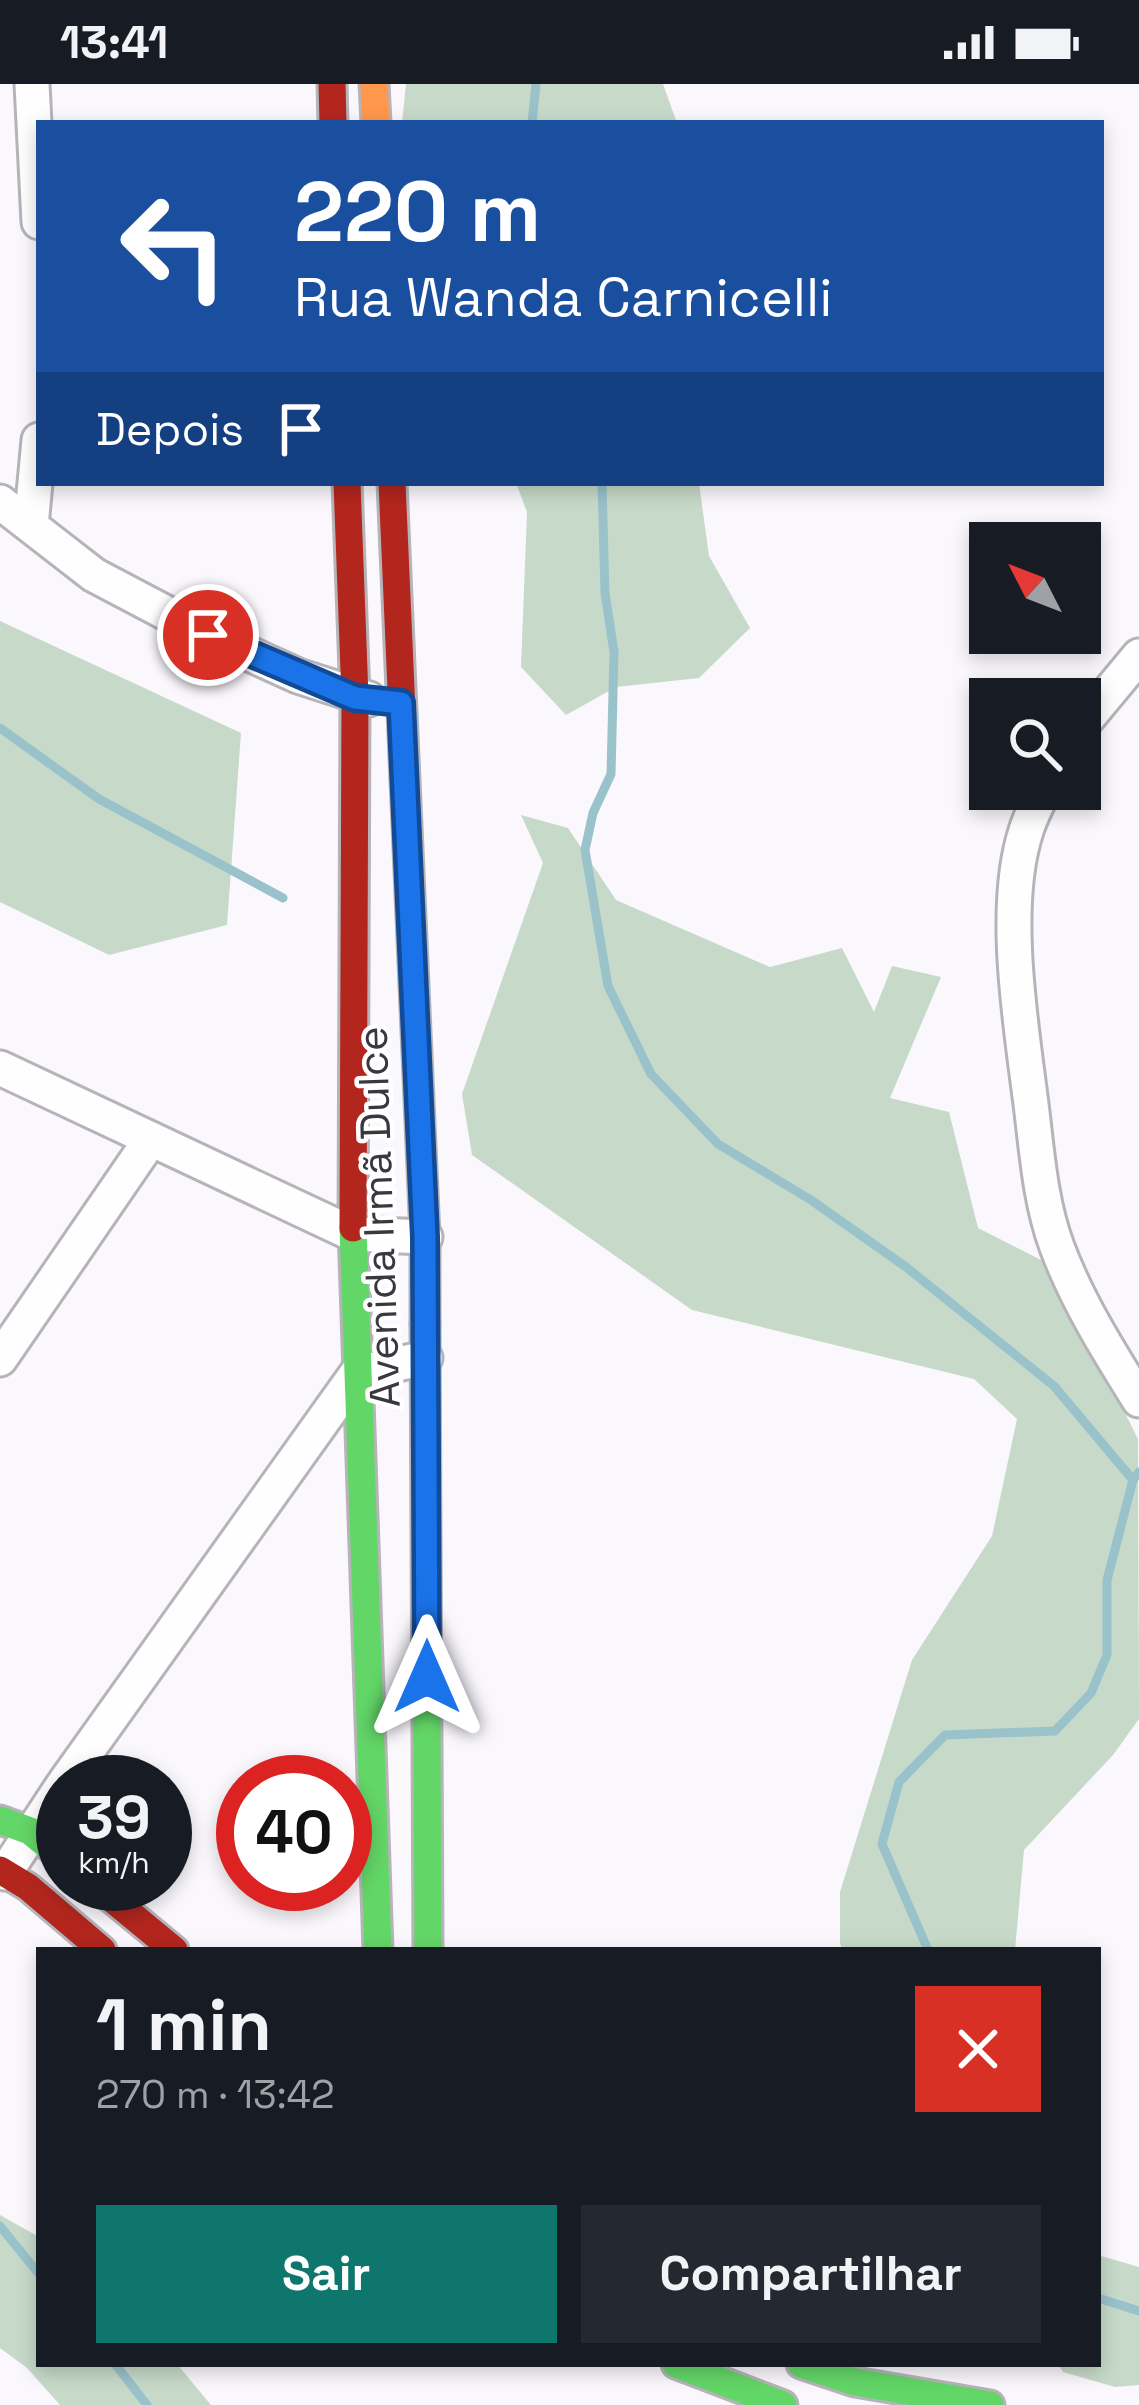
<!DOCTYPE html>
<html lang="pt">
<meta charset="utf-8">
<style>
body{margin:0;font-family:"Space Grotesk",sans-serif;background:#242831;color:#f1f3f6;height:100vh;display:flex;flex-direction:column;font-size:45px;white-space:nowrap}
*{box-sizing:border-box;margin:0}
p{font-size:39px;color:#9ea1a6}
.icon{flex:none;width:66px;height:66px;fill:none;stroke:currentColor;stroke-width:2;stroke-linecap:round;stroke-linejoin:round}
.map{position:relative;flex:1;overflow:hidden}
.drawer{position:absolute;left:36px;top:1863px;width:1065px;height:420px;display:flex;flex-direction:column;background:#171b24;border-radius:0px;box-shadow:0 6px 18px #0003}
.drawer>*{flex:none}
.banner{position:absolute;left:36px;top:36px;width:1068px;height:366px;border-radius:0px;box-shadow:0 6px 18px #0003;background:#1a4fa0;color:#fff;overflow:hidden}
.needle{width:78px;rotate:312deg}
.fabs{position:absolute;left:969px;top:438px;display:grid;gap:24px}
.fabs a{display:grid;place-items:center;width:132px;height:132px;border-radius:0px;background:#171b24;box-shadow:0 6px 18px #0003;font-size:60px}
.speed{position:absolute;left:36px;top:1671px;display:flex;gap:24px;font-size:60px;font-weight:700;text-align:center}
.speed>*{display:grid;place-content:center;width:156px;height:156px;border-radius:50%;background:#171b24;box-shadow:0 6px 18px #0003;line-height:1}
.speed small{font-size:30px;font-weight:400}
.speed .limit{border:18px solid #d22;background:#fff;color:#111}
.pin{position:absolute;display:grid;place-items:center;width:102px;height:102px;color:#fff;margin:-51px;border:6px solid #fff;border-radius:50%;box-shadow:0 3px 12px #0007}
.me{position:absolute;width:132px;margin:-66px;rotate:0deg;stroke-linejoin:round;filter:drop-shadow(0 0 9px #0008)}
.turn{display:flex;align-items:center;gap:42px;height:252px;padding:0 60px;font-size:54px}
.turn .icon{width:156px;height:156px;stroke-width:2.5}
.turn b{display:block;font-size:84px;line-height:102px}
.then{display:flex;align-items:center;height:114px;padding:0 60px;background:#0003;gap:24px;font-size:45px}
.round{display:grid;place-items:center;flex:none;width:126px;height:126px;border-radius:0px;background:#242831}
.summary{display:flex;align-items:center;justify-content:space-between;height:204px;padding:0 60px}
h1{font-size:72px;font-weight:700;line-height:90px}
.cta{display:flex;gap:24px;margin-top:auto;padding:24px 60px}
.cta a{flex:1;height:138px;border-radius:0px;background:#0f766e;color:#fff;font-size:48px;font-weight:700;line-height:138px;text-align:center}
.cta a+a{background:#242831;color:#f1f3f6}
.status{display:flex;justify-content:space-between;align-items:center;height:84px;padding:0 60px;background:#171b24;direction:ltr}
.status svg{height:33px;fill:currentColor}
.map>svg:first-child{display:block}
.forest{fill:#c7dac9}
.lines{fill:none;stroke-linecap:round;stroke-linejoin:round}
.stream{stroke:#9ac2cb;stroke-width:9}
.street-casing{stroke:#b6b4b9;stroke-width:39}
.fast-casing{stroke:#b6b4b9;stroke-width:33}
.slow-casing{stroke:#b6b4b9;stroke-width:33}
.jam-casing{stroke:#b6b4b9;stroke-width:33}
.street{stroke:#fefeff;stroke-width:33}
.fast{stroke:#63d668;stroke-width:27}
.slow{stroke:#ff974d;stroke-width:27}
.jam{stroke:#b3261e;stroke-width:27}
.route-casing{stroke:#114b97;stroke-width:30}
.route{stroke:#1a73e8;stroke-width:21}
.labels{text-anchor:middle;stroke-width:9;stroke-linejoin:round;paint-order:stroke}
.street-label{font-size:42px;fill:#3a383e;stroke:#fff}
</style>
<div class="status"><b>13:41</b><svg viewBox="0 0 49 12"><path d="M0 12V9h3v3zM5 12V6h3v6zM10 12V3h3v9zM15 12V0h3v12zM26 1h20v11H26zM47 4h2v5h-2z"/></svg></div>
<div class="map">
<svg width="1139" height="2321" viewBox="0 0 1139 2321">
<rect width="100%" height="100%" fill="#faf8fd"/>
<!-- forest -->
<path class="forest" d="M406,0H663L677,39H402Z
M516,399H699L709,472L750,544L699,594L616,603L566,631L521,583L527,428Z
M0,537L241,649L227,841L109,871L0,818Z
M521,731L568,744L616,816L770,883L842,864L874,928L892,882L941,893L890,1014L949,1028L978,1144L1051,1181L1138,1355L1139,1635L1113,1671L1024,1766L1015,1866H842L840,1859V1808L912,1576L992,1452L1017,1335L974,1295L692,1226L472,1071L462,1010L543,779Z
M0,2131L39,2153V2280H177L211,2321H60L27,2284L0,2264Z
M1098,2171L1139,2183V2301L1115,2303L1063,2288L1058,2280H1098Z"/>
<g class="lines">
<!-- stream -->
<path class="stream" d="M532,39L536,0
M602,399L605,509L614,568L611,690L593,729L585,766L608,902L651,990L718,1060L811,1116L906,1183L1054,1302L1133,1396
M0,644L99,715L283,814
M928,1866L882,1760L899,1698L945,1651L1055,1647L1091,1609L1107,1571V1496L1133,1396L1139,1388
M0,2142L39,2190
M1098,2214L1139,2227
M115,2280L147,2321"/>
<defs>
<path id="street" d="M32,0L39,138
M0,418L94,491L208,551L298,592L369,615
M31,442L39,356
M1080,643L1139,572
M1044,705C1038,719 1030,733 1026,747C1001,823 1021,941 1031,1020C1037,1068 1040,1117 1057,1163C1077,1217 1109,1268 1139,1316
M0,984L353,1150L425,1153
M0,1275L151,1055
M65,1698L357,1289L425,1274
M5,1789L63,1701"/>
<path id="fast" d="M353,1144L378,1866
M425,1240L428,1866
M0,1736L30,1747L63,1774
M676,2280L783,2321
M801,2280L855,2298L990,2321"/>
<path id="slow" d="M374,0L376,39"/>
<path id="jam" d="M332,0L333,39
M347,399L355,613L353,1144
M392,399L425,1153V1240
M0,1786L28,1803L102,1866
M94,1800L174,1866"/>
</defs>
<!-- street casing -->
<use href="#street" class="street-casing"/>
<!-- fast casing -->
<use href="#fast" class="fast-casing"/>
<!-- slow casing -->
<use href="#slow" class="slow-casing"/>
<!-- jam casing -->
<use href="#jam" class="jam-casing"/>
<!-- street -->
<use href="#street" class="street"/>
<!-- fast -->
<use href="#fast" class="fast"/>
<!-- slow -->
<use href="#slow" class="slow"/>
<!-- jam -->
<use href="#jam" class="jam"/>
</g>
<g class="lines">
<defs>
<path id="route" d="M208,551L355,614L401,619L425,1153L427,1593"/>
</defs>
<!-- route casing -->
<use href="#route" class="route-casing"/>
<!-- route -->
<use href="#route" class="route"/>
</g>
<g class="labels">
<!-- street labels -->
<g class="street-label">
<text transform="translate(378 1133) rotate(-92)" y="15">Avenida Irmã Dulce</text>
</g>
</g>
</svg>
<div class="fabs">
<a><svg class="needle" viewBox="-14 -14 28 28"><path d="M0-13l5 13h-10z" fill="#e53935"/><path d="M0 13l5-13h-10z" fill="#9ea1a6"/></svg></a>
<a><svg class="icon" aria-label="search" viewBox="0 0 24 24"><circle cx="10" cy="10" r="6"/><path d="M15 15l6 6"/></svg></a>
</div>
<div class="speed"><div>39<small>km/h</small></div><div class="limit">40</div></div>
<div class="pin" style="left:208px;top:551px;background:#d93025"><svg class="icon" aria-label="arrive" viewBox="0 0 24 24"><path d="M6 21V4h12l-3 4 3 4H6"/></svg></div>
<svg class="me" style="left:427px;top:1593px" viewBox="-20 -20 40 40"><path d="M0-17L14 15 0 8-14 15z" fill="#1a73e8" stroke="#fff" stroke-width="4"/></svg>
<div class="banner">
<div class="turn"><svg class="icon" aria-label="left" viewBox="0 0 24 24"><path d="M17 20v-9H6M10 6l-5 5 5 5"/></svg><div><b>220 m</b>Rua Wanda Carnicelli</div></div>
<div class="then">Depois<svg class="icon" aria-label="arrive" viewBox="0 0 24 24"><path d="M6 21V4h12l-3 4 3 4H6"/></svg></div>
</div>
<section class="drawer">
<div class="summary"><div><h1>1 min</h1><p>270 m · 13:42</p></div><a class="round" style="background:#d93025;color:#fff"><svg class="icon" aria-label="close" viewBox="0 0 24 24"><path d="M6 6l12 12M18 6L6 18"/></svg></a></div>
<div class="cta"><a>Sair</a><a>Compartilhar</a></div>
</section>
</div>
